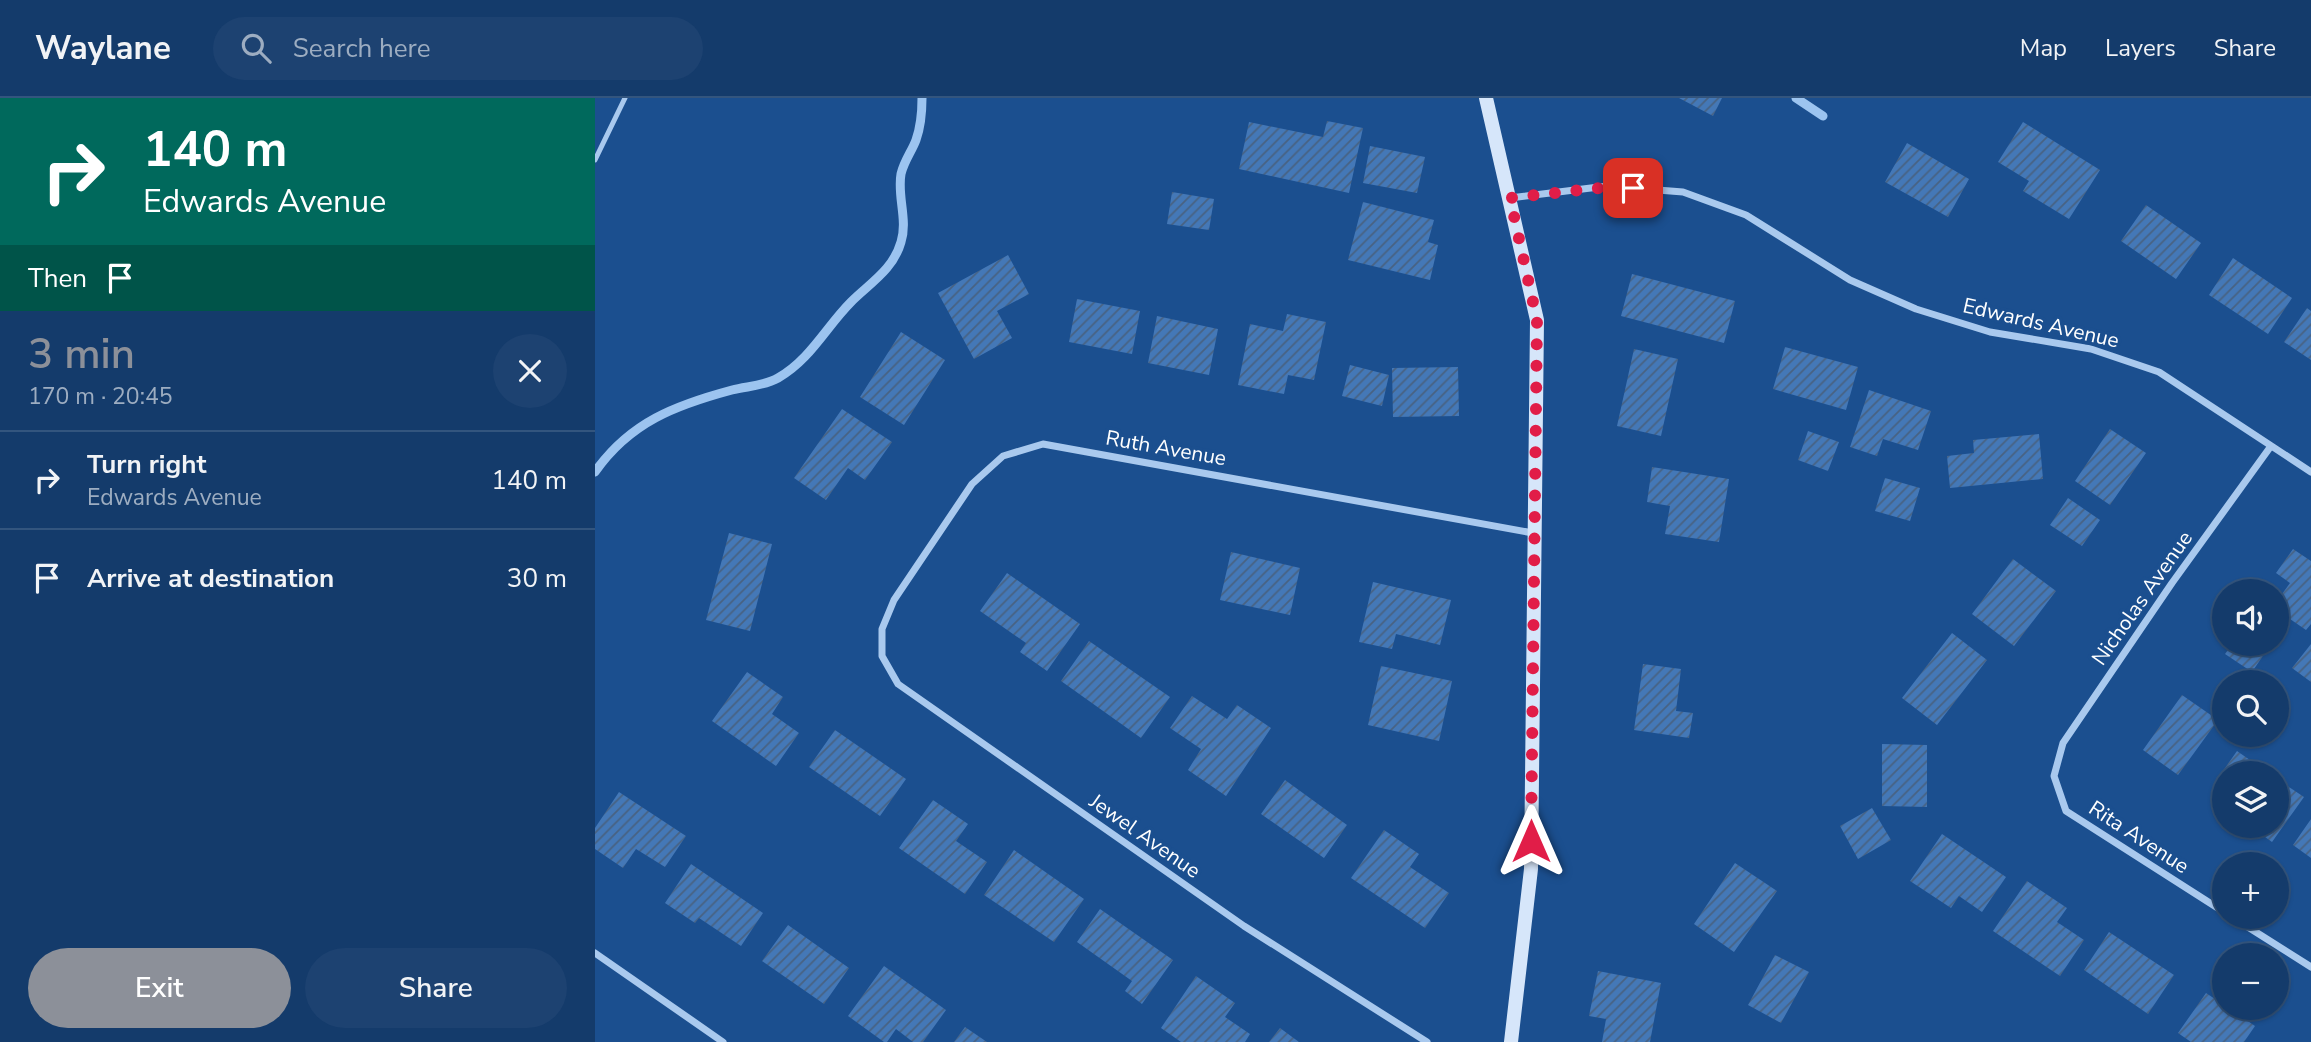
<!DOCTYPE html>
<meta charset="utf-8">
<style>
body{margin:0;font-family:"Nunito Sans",sans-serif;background:#1d4271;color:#f1f3f6;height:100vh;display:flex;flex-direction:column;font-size:26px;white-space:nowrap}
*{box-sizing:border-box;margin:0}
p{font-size:23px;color:#9dadc1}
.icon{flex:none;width:38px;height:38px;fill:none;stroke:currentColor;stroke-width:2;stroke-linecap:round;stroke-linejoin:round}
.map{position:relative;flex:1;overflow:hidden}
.side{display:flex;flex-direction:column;background:#143b6b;width:595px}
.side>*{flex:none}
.hud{background:#00695c;color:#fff;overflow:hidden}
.fabs{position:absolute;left:1617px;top:481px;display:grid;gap:14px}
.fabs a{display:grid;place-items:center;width:77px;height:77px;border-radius:50%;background:#143b6b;box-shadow:0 2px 5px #0004,0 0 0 2px #33557e;font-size:35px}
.pin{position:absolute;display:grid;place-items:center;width:60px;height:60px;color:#fff;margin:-30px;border-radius:14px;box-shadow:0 4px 10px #0006}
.me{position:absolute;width:77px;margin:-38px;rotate:0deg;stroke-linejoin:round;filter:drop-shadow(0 0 5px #0008)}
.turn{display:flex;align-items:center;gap:24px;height:147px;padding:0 28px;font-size:32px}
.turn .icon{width:91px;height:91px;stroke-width:2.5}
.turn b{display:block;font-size:49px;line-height:60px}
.then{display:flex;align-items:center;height:66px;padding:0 28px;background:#0003;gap:14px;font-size:26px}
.round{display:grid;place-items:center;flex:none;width:74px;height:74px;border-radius:37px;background:#1d4271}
.overview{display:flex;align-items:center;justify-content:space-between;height:119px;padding:0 28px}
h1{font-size:42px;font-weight:600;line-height:52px;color:#8c9099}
.button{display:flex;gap:14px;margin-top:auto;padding:14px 28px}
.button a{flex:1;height:80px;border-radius:42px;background:#8c9099;color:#fff;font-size:28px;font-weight:600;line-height:80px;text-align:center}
.button a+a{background:#1d4271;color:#f1f3f6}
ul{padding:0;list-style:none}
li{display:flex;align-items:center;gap:21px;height:98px;padding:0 28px;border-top:2px solid #33557e}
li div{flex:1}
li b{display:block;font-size:26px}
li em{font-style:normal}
header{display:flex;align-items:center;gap:42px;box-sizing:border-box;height:98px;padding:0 35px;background:#143b6b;border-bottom:2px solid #33557e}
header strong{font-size:33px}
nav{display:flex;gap:38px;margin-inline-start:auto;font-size:24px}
.search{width:490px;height:63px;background:#1d4271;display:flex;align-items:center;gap:18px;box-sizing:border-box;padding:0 24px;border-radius:38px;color:#9dadc1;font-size:26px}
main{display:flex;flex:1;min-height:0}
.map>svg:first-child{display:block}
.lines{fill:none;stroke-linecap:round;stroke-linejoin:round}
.stream{stroke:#9cc4f0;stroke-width:9}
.building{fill:url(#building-hatch)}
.lane{stroke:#a9c9ee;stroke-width:5}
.street{stroke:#a9c9ee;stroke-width:7}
.secondary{stroke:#d6e6fa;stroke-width:14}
.route{stroke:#e11d48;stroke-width:12;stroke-dasharray:0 21.6}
.labels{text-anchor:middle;stroke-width:7;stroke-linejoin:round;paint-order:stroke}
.street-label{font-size:21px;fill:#fff;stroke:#1b4f8f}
</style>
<header>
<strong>Waylane</strong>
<div class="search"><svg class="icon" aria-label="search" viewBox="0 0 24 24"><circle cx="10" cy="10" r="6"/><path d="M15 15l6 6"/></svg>Search here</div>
<nav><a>Map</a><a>Layers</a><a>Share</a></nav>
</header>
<main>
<section class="side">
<div class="hud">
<div class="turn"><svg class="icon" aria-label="right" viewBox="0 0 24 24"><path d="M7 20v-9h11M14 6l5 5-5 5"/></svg><div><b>140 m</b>Edwards Avenue</div></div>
<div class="then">Then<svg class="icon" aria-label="arrive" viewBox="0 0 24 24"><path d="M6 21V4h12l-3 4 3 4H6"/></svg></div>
</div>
<div class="overview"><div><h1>3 min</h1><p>170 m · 20:45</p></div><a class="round"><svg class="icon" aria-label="close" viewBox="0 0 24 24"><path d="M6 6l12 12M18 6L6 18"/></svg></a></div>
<ul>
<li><svg class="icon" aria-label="right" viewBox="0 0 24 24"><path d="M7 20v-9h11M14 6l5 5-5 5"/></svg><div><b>Turn right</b><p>Edwards Avenue</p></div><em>140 m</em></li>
<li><svg class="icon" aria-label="arrive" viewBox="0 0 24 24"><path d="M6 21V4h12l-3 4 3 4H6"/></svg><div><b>Arrive at destination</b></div><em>30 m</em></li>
</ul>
<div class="button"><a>Exit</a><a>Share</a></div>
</section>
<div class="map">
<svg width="1716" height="944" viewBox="0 0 1716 944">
<defs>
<pattern id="building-hatch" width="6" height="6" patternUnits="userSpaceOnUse" patternTransform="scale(1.75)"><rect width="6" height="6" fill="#4478b7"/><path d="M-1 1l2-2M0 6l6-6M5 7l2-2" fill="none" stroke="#486282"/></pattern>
</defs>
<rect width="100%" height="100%" fill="#1b4f8f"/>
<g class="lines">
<!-- stream -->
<path class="stream" d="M1201,0L1228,18
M0,374C35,324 81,307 137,292C153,288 169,288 183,280C215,262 231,229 256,204C275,185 298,172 306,144C313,122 302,98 306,76C309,63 317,53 321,42C326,28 327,14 327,0"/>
</g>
<!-- building -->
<path class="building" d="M1084,0H1127L1118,18Z
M732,23L768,30L754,95L644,71L654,24L728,39Z
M1428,24L1505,72L1474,121L1428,93L1434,83L1403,64Z
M1312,45L1374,81L1353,119L1290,84Z
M775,48L830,59L822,95L768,85Z
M577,94L619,101L614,132L572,126Z
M768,104L839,122L833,144L843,147L835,182L753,162Z
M1551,107L1606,145L1581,181L1526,143Z
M413,157L434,196L402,213L417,240L379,261L343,195Z
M1638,160L1697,200L1673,236L1614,197Z
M1037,176L1140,203L1129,245L1026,218Z
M482,201L545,213L537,256L474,244Z
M1712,210L1716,213V262L1689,244Z
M692,216L731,224L719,282L693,277L689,296L643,287L655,226L688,233Z
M562,218L623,231L614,277L553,265Z
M306,234L350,262L309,327L265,299Z
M1190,249L1263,269L1251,312L1178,291Z
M1039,251L1083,261L1066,338L1022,328Z
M755,267L794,277L787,308L747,298Z
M863,269L864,318L798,319L797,270Z
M1274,292L1336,313L1323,352L1288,341L1282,358L1255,349Z
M247,311L297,344L270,382L253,370L231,402L199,380Z
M1515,331L1551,355L1515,407L1480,383Z
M1213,333L1244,344L1233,373L1203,362Z
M1444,336L1448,381L1355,390L1352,358L1379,355L1378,342Z
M1057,369L1134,381L1124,444L1070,436L1075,408L1052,404Z
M1290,380L1325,390L1315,423L1280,413Z
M1473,400L1505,422L1487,448L1455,427Z
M134,435L177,446L155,533L111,522Z
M1698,451L1716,463V526L1711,532L1682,512V503L1695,485L1681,475Z
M636,454L705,470L695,517L625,502Z
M1418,461L1461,493L1419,548L1377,516Z
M412,475L485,526L452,573L425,554L431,545L385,513Z
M778,484L856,502L845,547L801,536L797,551L764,544Z
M1357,535L1392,562L1342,627L1307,600Z
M494,543L575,599L546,640L466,583Z
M1637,546H1676L1657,574L1630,556Z
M1716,546V584L1697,570Z
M1048,566L1086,571L1081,613L1098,615L1094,640L1039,632Z
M786,568L857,583L844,643L773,627Z
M152,574L188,599L177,616L204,635L181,668L117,623Z
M1587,597L1623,622L1583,677L1548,652Z
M597,598L632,621L642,607L676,630L631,698L593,672L606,651L575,630Z
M240,632L311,681L285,718L214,669Z
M1287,646L1332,647V709L1287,708Z
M1642,653L1675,676H1629V695L1618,687Z
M1682,681L1709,699L1677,744L1655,728H1682Z
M690,682L752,727L729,760L666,716Z
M24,694L91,738L70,769L41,751L28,770L0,751V730Z
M338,702L373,726L361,743L392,764L370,796L304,750Z
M1277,710L1296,742L1263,761L1245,728Z
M1716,721V760L1698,747Z
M789,732L824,756L815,769L854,795L830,830L756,780Z
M1347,736L1411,779L1387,814L1364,798L1356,810L1315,783Z
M419,752L489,801L459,844L389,797Z
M1140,765L1182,793L1139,854L1099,826Z
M96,766L168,815L146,848L104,820L100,825L70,805Z
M1432,783L1472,810L1462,824L1489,842L1465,878L1398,833Z
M505,811L578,862L547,906L530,893L537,883L482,844Z
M193,827L254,870L229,906L167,863Z
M1514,834L1579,877L1553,916L1489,872Z
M1180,857L1214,874L1186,925L1153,907Z
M289,868L351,912L328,944H318L301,931L292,944H289L253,918Z
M1003,873L1066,885L1055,944H1007L1011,921L994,918Z
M601,878L640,905L630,919L655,936L650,944H586L566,930Z
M1611,895L1629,907V910H1634L1660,928L1649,944H1596L1583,935Z
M370,929L392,944H359Z
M685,930L704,944H674Z"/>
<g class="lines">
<!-- lane -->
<path class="lane" d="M0,62L30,0"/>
<!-- street -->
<path class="street" d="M915,100L1012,88L1088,94L1151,117L1255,182L1321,211L1395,234L1496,251L1564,274L1716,374
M1629,814L1471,713L1459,678L1468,645L1577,485L1676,348
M1637,819L1716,869
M0,855L128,944
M832,944L649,828L303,586L287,558V531L299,502L377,386L408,358L448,346L938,435"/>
<!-- secondary -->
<path class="secondary" d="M891,0L942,222L936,771L916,944"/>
</g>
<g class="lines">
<!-- route -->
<path class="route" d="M936,743L942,222L915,100L1013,89L1038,90"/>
</g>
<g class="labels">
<!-- street labels -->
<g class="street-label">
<text transform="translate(1446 225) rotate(13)" y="7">Edwards Avenue</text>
<text transform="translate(571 350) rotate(10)" y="7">Ruth Avenue</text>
<text transform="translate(1547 500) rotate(-55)" y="7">Nicholas Avenue</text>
<text transform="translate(550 738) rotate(35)" y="7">Jewel Avenue</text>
<text transform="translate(1544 739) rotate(33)" y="7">Rita Avenue</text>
</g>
</g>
</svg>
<div class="fabs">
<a><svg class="icon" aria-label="sound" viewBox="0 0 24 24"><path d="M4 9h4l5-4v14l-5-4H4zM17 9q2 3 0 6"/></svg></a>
<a><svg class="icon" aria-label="search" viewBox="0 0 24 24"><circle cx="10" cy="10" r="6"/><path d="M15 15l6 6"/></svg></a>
<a><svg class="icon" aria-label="layers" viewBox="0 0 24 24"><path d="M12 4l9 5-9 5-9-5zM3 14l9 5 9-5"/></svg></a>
<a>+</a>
<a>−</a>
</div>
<div class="pin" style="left:1038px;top:90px;background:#d93025"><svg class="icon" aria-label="arrive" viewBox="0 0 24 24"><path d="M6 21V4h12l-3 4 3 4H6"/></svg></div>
<svg class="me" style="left:936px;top:743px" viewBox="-20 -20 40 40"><path d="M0-17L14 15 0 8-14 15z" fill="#e11d48" stroke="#fff" stroke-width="4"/></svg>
</div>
</main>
